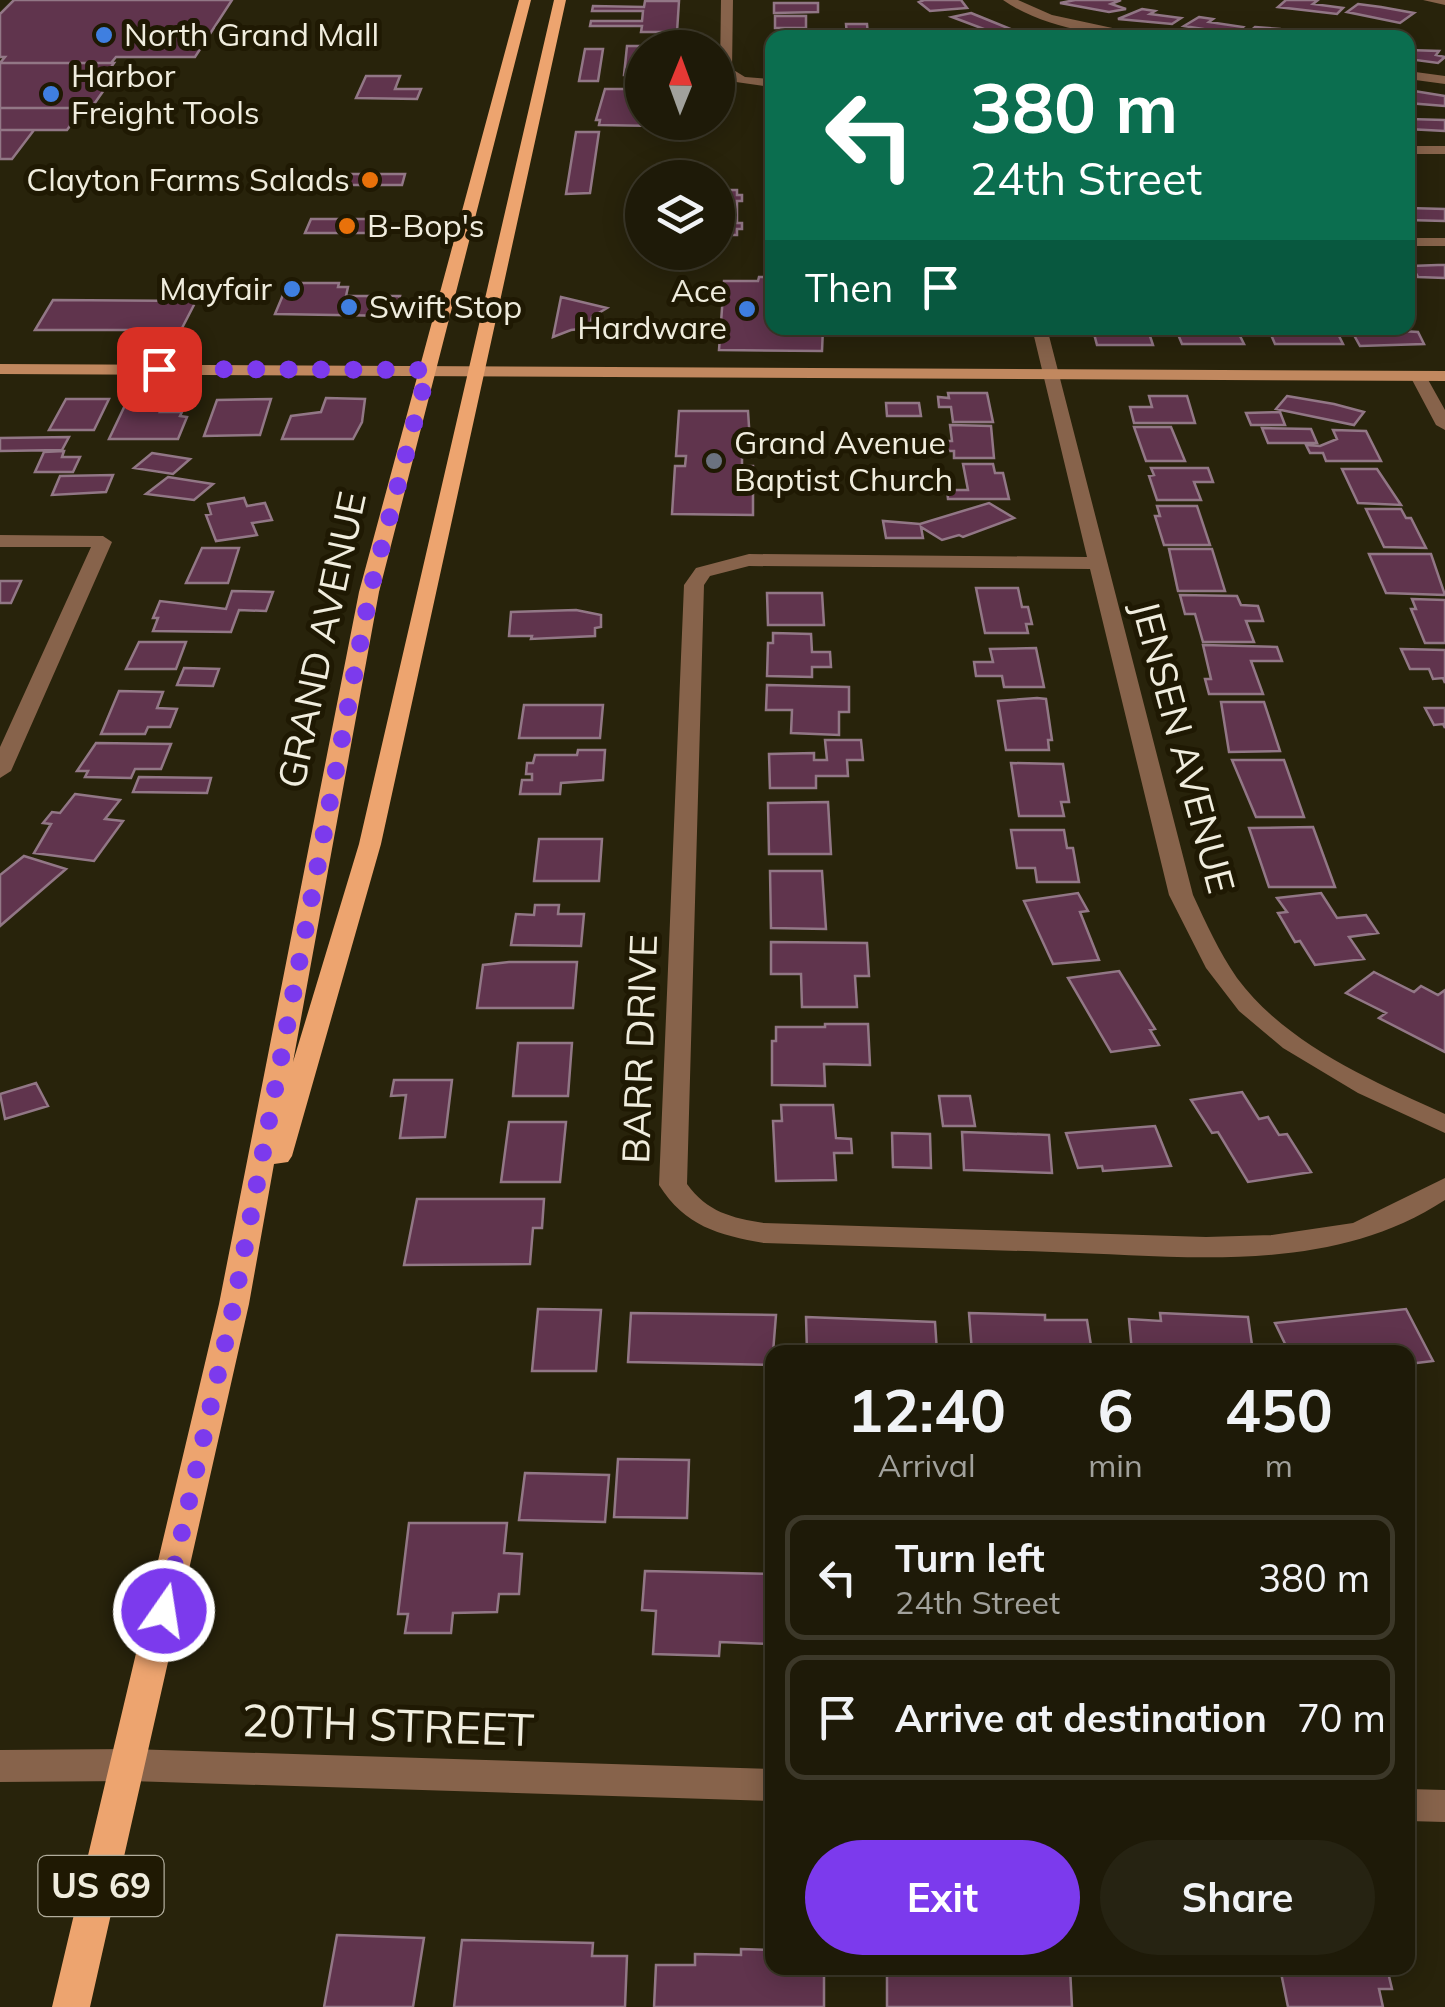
<!DOCTYPE html>
<style>
body{margin:0;font-family:Mulish,sans-serif;background:#262312;color:#f1f3f6;height:100vh;display:flex;flex-direction:column;font-size:38px;white-space:nowrap}
*{box-sizing:border-box;margin:0}
p{font-size:32px;color:#a1a19c}
.icon{flex:none;width:55px;height:55px;fill:none;stroke:currentColor;stroke-width:2;stroke-linecap:round;stroke-linejoin:round}
.map{position:relative;flex:1;overflow:hidden}
.details{position:absolute;left:765px;top:1345px;width:650px;height:630px;display:flex;flex-direction:column;background:#1e1a08;border-radius:20px;box-shadow:0 5px 25px #0003,0 0 0 2px #3c3829}
.details>*{flex:none}
.hud{position:absolute;left:765px;top:30px;width:650px;height:305px;border-radius:20px;box-shadow:0 5px 25px #0003,0 0 0 2px #3c3829;background:#0b6e4f;color:#fff;overflow:hidden}
.needle{width:65px;rotate:1deg}
.fabs{position:absolute;left:625px;top:30px;display:grid;gap:20px}
.fabs a{display:grid;place-items:center;width:110px;height:110px;border-radius:50%;background:#1e1a08;box-shadow:0 5px 25px #0003,0 0 0 2px #3c3829;font-size:50px}
.pin{position:absolute;display:grid;place-items:center;width:85px;height:85px;color:#fff;margin:-42px;border-radius:20px;box-shadow:0 5px 15px #0006}
.me{position:absolute;width:110px;margin:-55px;rotate:13deg;stroke-linejoin:round;filter:drop-shadow(0 0 8px #0008)}
.turn{display:flex;align-items:center;gap:35px;height:210px;padding:0 40px;font-size:45px}
.turn .icon{width:130px;height:130px;stroke-width:2.5}
.turn b{display:block;font-size:70px;line-height:85px}
.then{display:flex;align-items:center;height:95px;padding:0 40px;background:#0003;gap:20px;font-size:38px}
.eta{display:flex;justify-content:space-evenly;align-items:center;height:170px;text-align:center}
.eta b{font-size:60px;font-weight:700;line-height:70px}
.primary-button{display:flex;gap:20px;margin-top:auto;padding:20px 40px}
.primary-button a{flex:1;height:115px;border-radius:60px;background:#7c3aed;color:#fff;font-size:40px;font-weight:700;line-height:115px;text-align:center}
.primary-button a+a{background:#262312;color:#f1f3f6}
ul{padding:0;list-style:none}
li{display:flex;align-items:center;gap:30px;height:125px;margin:0 20px 15px;padding:0 20px;border:5px solid #3c3829;border-radius:20px}
li div{flex:1}
li b{display:block;font-size:38px}
li em{font-style:normal}
.map>svg:first-child{display:block}
.building{fill:#60344d;stroke:#927786;stroke-width:2.5}
.lines{fill:none;stroke-linecap:round;stroke-linejoin:round}
.minor{fill:#87634b;fill-rule:evenodd}
.tertiary{fill:#87634b;fill-rule:evenodd}
.secondary{fill:#c1885f;fill-rule:evenodd}
.primary{fill:#eda46f;fill-rule:evenodd}
.route{stroke:#7c3aed;stroke-width:18;stroke-dasharray:0 32.4}
.shop-dot{fill:#3f7fe0;stroke:#1f1903;stroke-width:4}
.food-dot{fill:#e8710a;stroke:#1f1903;stroke-width:4}
.worship-dot{fill:#6b7280;stroke:#1f1903;stroke-width:4}
.labels{text-anchor:middle;stroke-width:10;stroke-linejoin:round;paint-order:stroke}
.far-poi-label{font-size:32px;fill:#f0edde;stroke:#1f1903;text-anchor:start}
.shield{fill:#1f1903;stroke:#b1ad9c;stroke-width:2.5}
.shield-label{font-size:35px;font-weight:bold;fill:#f0edde}
.street-label{font-size:38px;fill:#f0edde;stroke:#1f1903}
.near-street-label{font-size:45px;fill:#f0edde;stroke:#1f1903}
</style>
<div class="map">
<svg width="1445" height="2007" viewBox="0 0 1445 2007">
<rect width="100%" height="100%" fill="#28230b"/>
<!-- building -->
<path class="building" d="M14,0H232L195,57H116L111,63H0L5,57H0V14Z
M924,0H961L967,8L930,11L919,2Z
M1075,0H1121L1111,4L1126,9L1109,12L1060,3Z
M1286,0H1318L1313,4L1343,8L1337,14L1278,7Z
M645,1H679L677,32H641L642,26H590L591,21H642L643,11H592L593,6L644,7Z
M774,3H818V12L774,13Z
M1358,4L1381,7L1414,13L1400,23L1347,12Z
M1142,9L1155,11L1150,14L1181,18L1172,24L1118,19Z
M971,13L1008,28L989,31L952,17Z
M775,16H806V28H775Z
M1199,17L1213,19L1209,22L1243,27L1235,34L1184,26Z
M846,24H867L868,36H847Z
M1255,27L1280,29L1312,35L1269,38L1247,34Z
M627,46H673L642,48V75H624Z
M585,49H603L598,81H579Z
M1408,50L1439,51L1436,55L1445,57L1438,63L1408,59Z
M0,63H114L102,80H111L92,107L83,108H0Z
M366,76H400L395,89H421L417,99L356,98Z
M605,89H642V122H656L655,126L599,125L600,120H596Z
M1408,90L1445,96V106L1408,103Z
M0,108H83L67,130H0Z
M1408,119L1445,120V131L1408,129Z
M0,130H34L12,159H0Z
M576,132H599L590,193L566,194Z
M338,174H405L402,185H333Z
M718,190H737V195H742V201H737V223H742V229H737V235H718Z
M1408,208L1445,209V221L1408,220Z
M311,219H388L383,233H305Z
M1438,265H1445V278L1418,277L1412,266Z
M759,277H772V328H823L822,351L719,350L724,281H758Z
M288,283H339L338,287H348L346,296H400L394,316L275,314Z
M561,297L607,308L592,317L589,328L571,330L553,337Z
M53,300L196,301L181,330H35Z
M1316,328H1335L1343,344H1275L1269,330Z
M1350,328L1418,332L1424,344L1360,346Z
M1093,330H1148L1153,345H1097Z
M1177,332H1238L1244,344H1182Z
M948,393H987L993,422H953L951,407H939L938,397L949,398Z
M1149,396H1187L1195,423H1134L1130,407H1152Z
M1287,396L1334,404L1364,412L1354,425L1276,409Z
M167,398L160,412H182L180,416L187,417L178,439H109L128,399Z
M326,398L365,399L362,422L353,439H282L291,416L321,412Z
M66,399H109L94,430H49Z
M271,399L260,435L204,436L217,400Z
M886,403H919L921,416H887Z
M679,411H748L751,457H742V466H753V515L672,514L675,466H685L686,456H676Z
M1280,412L1285,425H1251L1246,413Z
M950,425L991,426L994,458H954V451H938L937,441H952Z
M1134,427H1171L1185,461H1146Z
M1262,428L1311,429L1317,443H1268Z
M1333,430L1366,431L1381,461H1326L1323,453H1310L1306,445L1320,446L1337,439Z
M69,437L62,450L0,451V438Z
M64,451L62,457H80L73,472H35L44,452Z
M152,453L190,459L173,474L134,468Z
M963,464H993L995,473H1003L1009,499H948L947,490H968Z
M1151,468H1208L1213,482H1194L1201,500H1157L1149,476L1154,475Z
M1342,469H1377L1401,505L1358,503Z
M113,475L106,492L52,495L60,476Z
M168,477L213,484L194,500L146,494Z
M244,498L247,506L265,503L272,520L252,523L257,535L216,541L206,515L211,514L208,504Z
M989,503L1014,518L963,537L959,535L942,540L921,527L923,538H886L883,521L920,524Z
M1157,506H1197L1210,545H1164L1155,516H1160Z
M1366,509H1401L1406,518H1411L1426,548L1384,547Z
M202,548H239L228,583H186Z
M1169,549H1212L1225,591H1178Z
M1369,554H1431L1445,595L1386,593Z
M0,581H21L11,603H0Z
M976,588H1018L1022,607H1028L1032,624H1026L1028,633H985Z
M232,591L273,592L266,611L239,610L231,632L153,631L158,618H153L160,601L226,609Z
M767,593H822L824,625H768Z
M1180,595L1237,596L1241,605L1258,606L1263,621H1246L1254,642H1203L1195,614H1185Z
M1412,599L1445,600V643H1425L1411,609H1416Z
M576,610L601,615V627L595,628V636L531,639L532,636H509L511,612Z
M773,633L811,634L812,652H830L831,667H812V677L767,676L768,643H773Z
M139,642H186L176,669H126Z
M1203,645L1277,647L1282,661H1251L1263,694H1209L1205,679H1211Z
M1036,648L1044,687H1004L1002,676H976L974,662H993L990,649Z
M1401,649L1445,650V683L1443,678L1433,679L1429,669H1410Z
M184,668L219,669L213,686L177,685Z
M767,685L849,687V712H839V735L791,733L792,710H766Z
M119,691L163,692L157,708L177,709L170,727H148L145,734H101Z
M1037,698L1046,699L1052,740H1048L1049,750H1006L998,701Z
M1221,702H1264L1280,751L1229,752Z
M524,705H603L600,738H519Z
M1425,708H1445V728L1443,724L1434,725Z
M825,740H861L863,760H847L848,776H816V788H770L769,754L814,753V760H827Z
M96,743L171,744L161,769H135L131,778L85,777L88,771H77Z
M578,750H605L603,780L561,783L560,794H520L522,780H532V774H526L527,763H533L535,755H577Z
M1232,760H1284L1304,817H1256Z
M1011,763L1063,764L1069,802H1061L1064,816H1019Z
M139,777L211,778L207,793L133,792Z
M75,794L120,800L105,819L123,821L94,861L34,853L51,824L43,823L52,812L60,813Z
M828,802L831,854H769L768,803Z
M1313,827L1335,887H1269L1249,828Z
M1011,830H1064L1067,848H1073L1079,882H1037L1035,868H1017Z
M539,839H602L599,881H534Z
M24,856L66,869L0,926V875Z
M770,871H822L826,929L771,928Z
M1078,893L1088,911L1080,912L1099,960L1053,964L1024,901Z
M1321,893L1337,918L1366,915L1378,933L1349,937L1364,959L1315,965L1300,941L1295,942L1278,913L1287,912L1277,898Z
M535,905H559L558,914H584L581,946L511,945L516,914L534,915Z
M771,942L867,943L869,976H855L857,1007H802L801,974H771Z
M509,962H577L573,1008H477L483,965Z
M1119,971L1155,1029L1150,1030L1159,1045L1111,1052L1068,978Z
M1374,972L1414,992L1421,986L1438,995L1445,990V1052L1379,1018L1386,1013L1346,993Z
M825,1024H868L870,1065L824,1064L825,1086L772,1085V1041H776V1027H825Z
M518,1043H572L568,1096H513Z
M394,1080H452L445,1137L400,1138L406,1095L391,1096Z
M36,1083L48,1106L5,1119L0,1094Z
M1242,1092L1259,1119L1268,1117L1279,1135L1287,1134L1311,1172L1248,1182L1218,1132L1212,1133L1191,1100Z
M939,1096H970L975,1126H943Z
M781,1105H833L836,1138L851,1139L852,1153H834L836,1180L776,1181L773,1121H782Z
M509,1122H566L560,1182H501Z
M1155,1126L1171,1166L1103,1171L1102,1166L1078,1168L1066,1133Z
M962,1132L1049,1135L1052,1173L964,1170Z
M892,1133L930,1134L931,1168L893,1167Z
M417,1199H544L542,1228H533L530,1264L404,1265Z
M538,1309L601,1310L596,1371H532Z
M1406,1309L1433,1361L1408,1364V1352H1289L1275,1323Z
M631,1313L776,1315L772,1365L628,1362Z
M969,1313L1045,1315V1320H1087L1092,1352H972Z
M1160,1313L1248,1317L1253,1352H1132L1129,1319L1161,1321Z
M806,1317L935,1322L937,1352H807Z
M618,1459L689,1460L687,1518L614,1517Z
M525,1473L609,1475L605,1522L519,1520Z
M409,1523H507L504,1553L522,1554L519,1594H499L497,1612L453,1613L451,1633H405L408,1614H398Z
M645,1571L772,1574V1644L720,1642L719,1656L653,1654L656,1611L642,1610Z
M337,1935L424,1938L413,2007H324Z
M462,1940L593,1943L592,1956H627L625,2007H454Z
M741,1949L772,1950V1968H824V2007H654L656,1965H695V1954L741,1955Z
M887,1968H1070L1072,2007H887Z
M1280,1968H1387L1392,1989H1379L1383,2007H1288Z"/>
<g class="lines">
<!-- minor -->
<path class="minor" d="M721,0H733L732,69L745,77L772,79V87L736,82L720,70Z
M1003,0H1018L1052,15L1159,38C1110,38 1044,29 1003,0Z
M1423,0H1445V5Z
M1408,71L1445,76V84L1408,79Z
M1408,146H1445V154H1408Z
M1408,238H1445V246H1408Z
M1032,328H1047L1193,895C1206,923 1219,952 1237,978C1286,1044 1372,1081 1445,1114V1133L1358,1093L1283,1048L1239,1011L1206,968L1169,895L1090,569L749,566L710,576L704,585L687,1184C707,1212 732,1218 764,1223L1206,1237L1272,1235L1353,1223L1445,1178V1200C1329,1276 1185,1256 1053,1252C957,1249 860,1246 764,1243C718,1235 685,1226 659,1185L684,585L696,568L749,554L1087,557Z
M1412,373L1426,376L1445,410V430L1436,425L1410,376Z
M0,535L103,536L112,542L11,771L0,778V747L91,547H0Z"/>
<!-- tertiary -->
<path class="tertiary" d="M130,1749L772,1769V1801L130,1781L0,1782V1750Z
M1408,1789L1445,1790V1822L1408,1821Z"/>
<!-- secondary -->
<path class="secondary" d="M0,364L1445,371V381L0,374Z"/>
<!-- primary -->
<path class="primary" d="M519,0H531L379,592L293,1062L359,844L554,0H566L381,844L292,1156L288,1162L274,1164L249,1304L90,2007H52L219,1304L359,592Z"/>
</g>
<g class="lines">
<!-- route -->
<path class="route" d="M159,369L428,370L370,592L234,1304L164,1611"/>
</g>
<!-- markers -->
<g class="shop-dot">
<circle cx="104" cy="35" r="10"/>
<circle cx="51" cy="94" r="10"/>
<circle cx="292" cy="289" r="10"/>
<circle cx="349" cy="307" r="10"/>
<circle cx="747" cy="309" r="10"/>
</g>
<g class="food-dot">
<circle cx="370" cy="180" r="10"/>
<circle cx="347" cy="226" r="10"/>
</g>
<circle class="worship-dot" cx="714" cy="461" r="10"/>
<g class="labels">
<!-- far-poi labels -->
<g class="far-poi-label">
<text x="124" y="46">North Grand Mall</text>
<text x="71" y="87">Harbor<tspan x="71" dy="37">Freight Tools</tspan></text>
<text x="350" y="191" text-anchor="end">Clayton Farms Salads</text>
<text x="367" y="237">B-Bop's</text>
<text x="272" y="300" text-anchor="end">Mayfair</text>
<text x="727" y="302" text-anchor="end">Ace<tspan x="727" dy="37">Hardware</tspan></text>
<text x="369" y="318">Swift Stop</text>
<text x="734" y="454">Grand Avenue<tspan x="734" dy="37">Baptist Church</tspan></text>
</g>
<!-- shield labels -->
<rect class="shield" x="38.5" y="1856" width="125" height="60" rx="8"/>
<g class="shield-label">
<text x="101" y="1898">US 69</text>
</g>
<!-- street labels -->
<g class="street-label">
<text transform="translate(322 640) rotate(-78)" y="13">GRAND AVENUE</text>
<text transform="translate(1183 747) rotate(75)" y="13">JENSEN AVENUE</text>
<text transform="translate(640 1049) rotate(-88)" y="13">BARR DRIVE</text>
</g>
<!-- near-street labels -->
<g class="near-street-label">
<text transform="translate(388 1725) rotate(2)" y="16">20TH STREET</text>
</g>
</g>
</svg>
<div class="fabs">
<a><svg class="needle" viewBox="-14 -14 28 28"><path d="M0-13l5 13h-10z" fill="#e53935"/><path d="M0 13l5-13h-10z" fill="#a1a19c"/></svg></a>
<a><svg class="icon" aria-label="layers" viewBox="0 0 24 24"><path d="M12 4l9 5-9 5-9-5zM3 14l9 5 9-5"/></svg></a>
</div>
<div class="pin" style="left:159px;top:369px;background:#d93025"><svg class="icon" aria-label="arrive" viewBox="0 0 24 24"><path d="M6 21V4h12l-3 4 3 4H6"/></svg></div>
<svg class="me" style="left:164px;top:1611px" viewBox="-20 -20 40 40"><circle r="17" fill="#7c3aed" stroke="#fff" stroke-width="3"/><path d="M0-11L8 9 0 5-8 9z" fill="#fff"/></svg>
<div class="hud">
<div class="turn"><svg class="icon" aria-label="left" viewBox="0 0 24 24"><path d="M17 20v-9H6M10 6l-5 5 5 5"/></svg><div><b>380 m</b>24th Street</div></div>
<div class="then">Then<svg class="icon" aria-label="arrive" viewBox="0 0 24 24"><path d="M6 21V4h12l-3 4 3 4H6"/></svg></div>
</div>
<section class="details">
<div class="eta">
<div><b>12:40</b><p>Arrival</p></div>
<div><b>6</b><p>min</p></div>
<div><b>450</b><p>m</p></div>
</div>
<ul>
<li><svg class="icon" aria-label="left" viewBox="0 0 24 24"><path d="M17 20v-9H6M10 6l-5 5 5 5"/></svg><div><b>Turn left</b><p>24th Street</p></div><em>380 m</em></li>
<li><svg class="icon" aria-label="arrive" viewBox="0 0 24 24"><path d="M6 21V4h12l-3 4 3 4H6"/></svg><div><b>Arrive at destination</b></div><em>70 m</em></li>
</ul>
<div class="primary-button"><a>Exit</a><a>Share</a></div>
</section>
</div>
